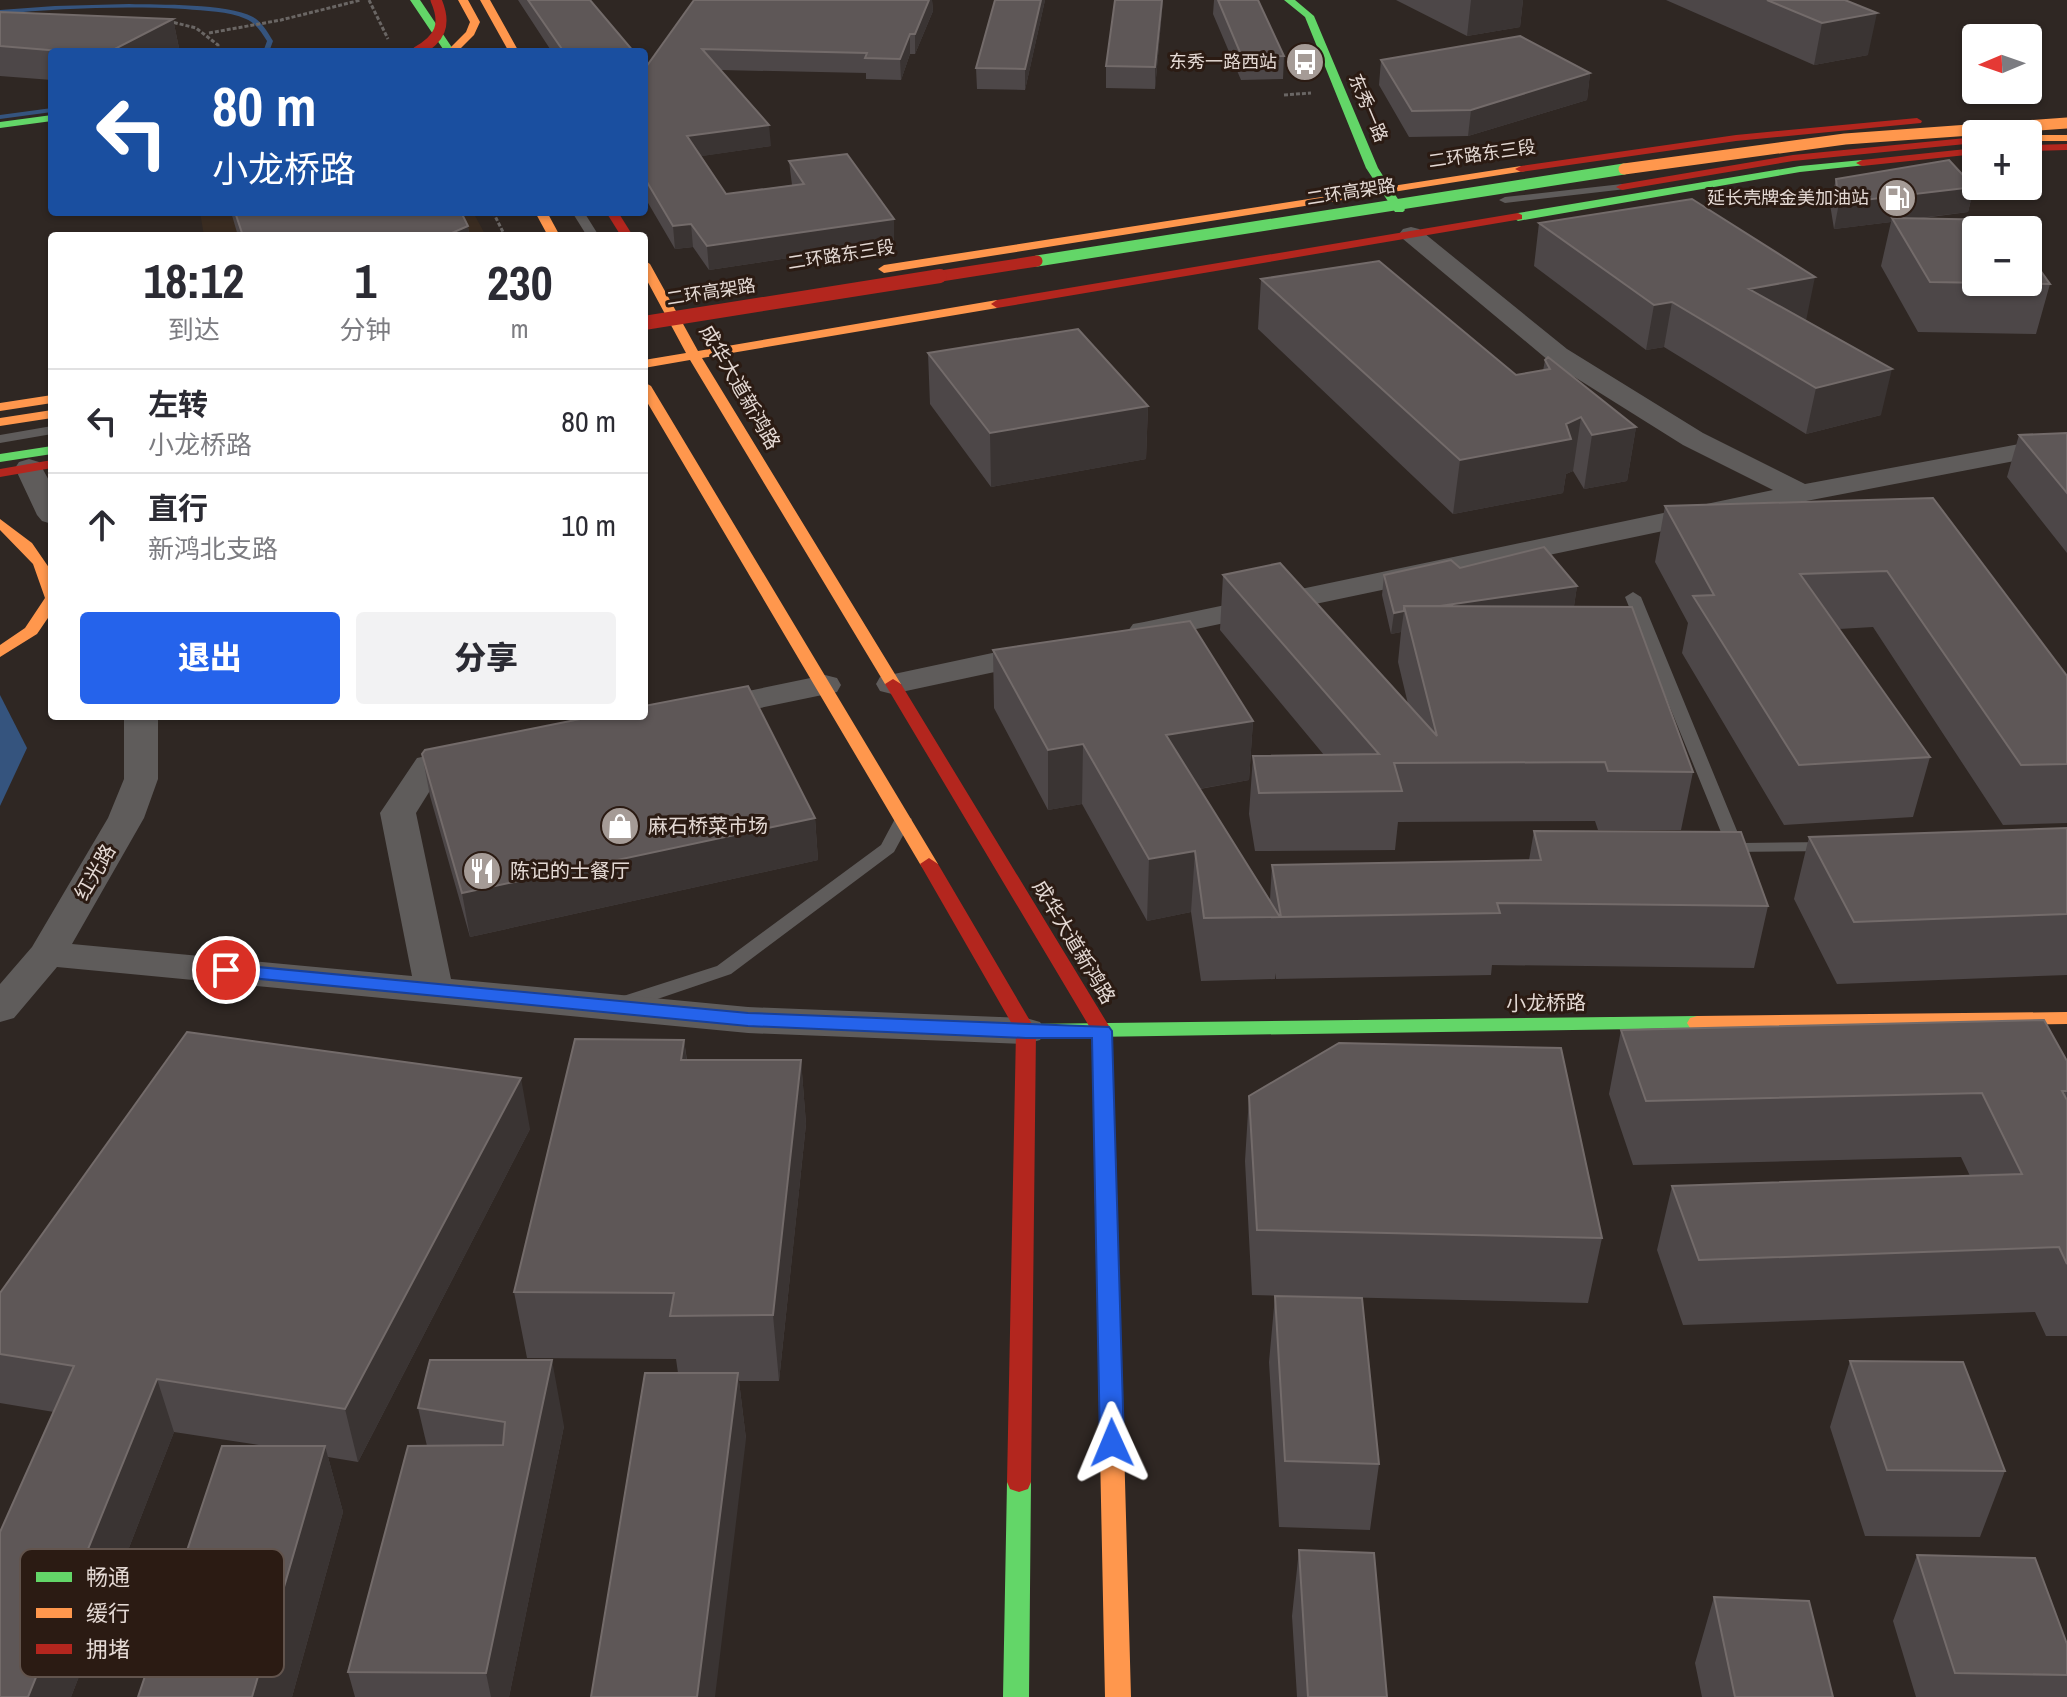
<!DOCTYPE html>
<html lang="zh">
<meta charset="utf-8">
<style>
body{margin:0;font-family:"Archivo Narrow","Noto Sans SC",sans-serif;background:#f2f2f3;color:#2b2b33;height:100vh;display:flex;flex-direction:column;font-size:30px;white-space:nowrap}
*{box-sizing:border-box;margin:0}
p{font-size:26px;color:#7c7c81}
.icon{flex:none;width:44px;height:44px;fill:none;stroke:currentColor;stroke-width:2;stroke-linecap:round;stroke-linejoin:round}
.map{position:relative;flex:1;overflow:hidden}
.sheet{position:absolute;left:48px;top:232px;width:600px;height:488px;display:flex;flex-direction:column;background:#fff;border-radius:8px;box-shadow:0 2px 6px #0004}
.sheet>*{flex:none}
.hud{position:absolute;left:48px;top:48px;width:600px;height:168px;border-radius:8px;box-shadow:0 2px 6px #0004;background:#1a4fa0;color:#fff;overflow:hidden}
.needle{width:52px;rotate:268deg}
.buttons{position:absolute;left:1962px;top:24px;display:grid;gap:16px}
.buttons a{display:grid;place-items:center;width:80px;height:80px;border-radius:8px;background:#fff;box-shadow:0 2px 6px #0004;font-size:40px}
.pin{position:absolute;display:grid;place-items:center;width:68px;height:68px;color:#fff;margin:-34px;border:4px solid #fff;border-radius:50%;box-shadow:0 2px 8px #0007}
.me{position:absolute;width:88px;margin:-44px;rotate:359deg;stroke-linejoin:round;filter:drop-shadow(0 0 6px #0008)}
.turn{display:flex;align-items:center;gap:28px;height:168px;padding:0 32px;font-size:36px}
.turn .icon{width:104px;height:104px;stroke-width:2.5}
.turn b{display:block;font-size:56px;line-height:68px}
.eta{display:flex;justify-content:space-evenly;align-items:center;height:136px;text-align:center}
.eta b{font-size:48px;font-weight:800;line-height:56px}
.cta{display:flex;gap:16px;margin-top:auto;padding:16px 32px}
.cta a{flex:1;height:92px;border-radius:8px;background:#2563eb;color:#fff;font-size:32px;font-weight:800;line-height:92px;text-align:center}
.cta a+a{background:#f2f2f3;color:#2b2b33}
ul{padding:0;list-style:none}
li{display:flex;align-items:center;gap:24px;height:104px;padding:0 32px;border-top:2px solid #e1e1e2}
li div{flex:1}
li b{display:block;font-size:30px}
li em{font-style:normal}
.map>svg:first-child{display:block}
.commercial{fill:#3a2c21}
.water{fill:#35547e}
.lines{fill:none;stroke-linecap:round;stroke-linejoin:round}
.stream{fill:#35547e;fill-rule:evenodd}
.path{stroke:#6a6664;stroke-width:3;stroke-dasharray:4 2;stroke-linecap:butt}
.lane{fill:#5f5c5b;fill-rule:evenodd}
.street{fill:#5f5c5b;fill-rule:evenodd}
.fast{fill:#63d668;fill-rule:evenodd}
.slow{fill:#ff974d;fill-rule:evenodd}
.jam{fill:#b3261e;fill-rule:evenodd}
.fast-bridge{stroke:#63d668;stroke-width:11}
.slow-bridge{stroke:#ff974d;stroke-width:11}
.jam-bridge-far1{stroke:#b3261e;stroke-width:11}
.jam-bridge{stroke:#b3261e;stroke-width:14}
.wall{fill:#4d4748}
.shaded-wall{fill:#3a3433}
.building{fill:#5e5757;stroke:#736b6a;stroke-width:2}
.route{fill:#2563eb;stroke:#184099;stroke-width:2}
.labels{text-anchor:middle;stroke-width:6;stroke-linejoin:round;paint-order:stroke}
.far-poi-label{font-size:18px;fill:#e4d9d4;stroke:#2b1b13;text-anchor:end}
.far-street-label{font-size:18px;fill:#e4d9d4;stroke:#2b1b13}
.street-label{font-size:20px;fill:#e4d9d4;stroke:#2b1b13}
.poi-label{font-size:20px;fill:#e4d9d4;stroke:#2b1b13;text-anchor:start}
.key{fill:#2b1b13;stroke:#62544d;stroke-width:2}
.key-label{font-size:22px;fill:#e4d9d4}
</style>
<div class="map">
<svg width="2067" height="1697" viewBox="0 0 2067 1697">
<rect width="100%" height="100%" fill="#2f2723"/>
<!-- commercial -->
<path class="commercial" d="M200,212H473L486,236H204Z"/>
<!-- water -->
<path class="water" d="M0,695L27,748L0,806Z"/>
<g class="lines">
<!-- stream -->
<path class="stream" d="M129,4C159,5 227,3 253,17C262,22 268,33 273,41L269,52H263L267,41C262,33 256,23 246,19C228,11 205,11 185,9C124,6 61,8 0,14V10L55,6Z
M52,108V112L0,119V115Z"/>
<!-- path -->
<path class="path" d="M369,0L388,39
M168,21L196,28L218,45V52
M209,33L281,20L361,0
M1284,95L1311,93
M493,212L505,236"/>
<!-- lane -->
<path class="lane" d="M1622,184L1628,187L1626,189L1505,203L1499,200L1505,197Z
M572,212H584L599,236H587Z
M52,426V434L0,443V435Z
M1633,592L1641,597L1742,843L1828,842L1837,847L1834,851L1729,852L1625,597Z
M903,814L912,819L894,852L731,974L628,1009H614L611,1004L614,999L717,966L881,845L897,815Z"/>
<!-- street -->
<path class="street" d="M1411,227L1419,229L1567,349L1703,433L1805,484L2067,435V451L1801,502L1144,640L1133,638L1128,631L1133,624L1144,622L1773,490L1683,445L1549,361L1403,239L1399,234L1403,229Z
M29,459L39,462L52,486V524L42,521L37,515L15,468L19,462Z
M1039,643L1050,646L1055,653L1050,660L892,694L880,691L876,684L880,677Z
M825,675L837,678L841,685L837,692L707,719L695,716L690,709L695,702Z
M124,716H158V779L144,818L72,944L412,976L380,813L417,758L469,747L481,750L486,757L481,764L441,773L416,813L451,979L748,1007L1026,1018L1040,1022L1046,1031L1040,1040L1026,1044L748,1033L57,967L14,1018L0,1022V984L32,947L108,818L124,779Z"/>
<!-- fast -->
<path class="fast" d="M410,0H420L455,52H445Z
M1284,0H1295L1314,16L1378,168L1405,210L1403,212H1395L1366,168L1305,17Z
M52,115V121L0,128V122Z
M1862,160L1868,163L1866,165L1800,172L1518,221L1512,217L1518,213L1800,166Z
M52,446V454L0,462V454Z
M1697,1016L1704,1018L1707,1023L1704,1028L1026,1038L1019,1036L1016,1031L1019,1026L1026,1024Z
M1019,1472L1028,1475L1031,1482L1029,1697H1003L1007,1482L1010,1475Z"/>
<!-- slow -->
<path class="slow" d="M458,0H468L480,22L474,35L457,52H446L466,32L470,22Z
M480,0H490L519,52H509Z
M2028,135H2067V141H2028Z
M1521,166L1525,167V171L884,273L878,269L884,265Z
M535,212H547L560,236H548Z
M644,260L650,264L698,351L997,300L1003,304L997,308L702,358L901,684L899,687L893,689L885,684L690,360L644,368V360L686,353L644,275Z
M644,382L651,386L938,864L935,868H923L920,864L644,397Z
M52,395V403L0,411V403Z
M52,410V418L0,426V418Z
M0,519L32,543L52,572V612L37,634L0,657V645L25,628L45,598L33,564L0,530Z
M2067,1012V1024L1697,1030L1690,1028L1687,1023L1690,1018L1697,1016Z
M1105,1150L1112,1152L1116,1157L1131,1697H1105L1094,1157L1098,1152Z"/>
<!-- jam -->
<path class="jam" d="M1917,118L1922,121L1921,123L1736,141L1521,172L1515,169L1521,166L1736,135Z
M1976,137V143L1793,161L1622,190L1616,187L1622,184L1793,155Z
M2067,144V150L2028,151V145Z
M1976,148V154L1862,166L1856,163L1862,160Z
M606,212H618L633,236H621Z
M1518,213L1522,215V219L997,308L991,304L997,300Z
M52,460V468L0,477V469Z
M893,679L901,684L1112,1031L1116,1157L1112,1162H1098L1094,1157L1092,1031L885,684Z
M929,858L938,864L1036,1031L1031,1482L1028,1489L1019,1492L1010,1489L1007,1482L1016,1031L920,864Z"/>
<!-- fast-bridge -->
<path class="fast-bridge" d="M1037,261L1624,169"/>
<!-- slow-bridge -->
<path class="slow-bridge" d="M1624,169L1845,139L2067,123"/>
<!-- jam-bridge-far1 -->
<path class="jam-bridge-far1" d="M417,52C440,39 447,25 436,0
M928,278L1037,261"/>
<!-- jam-bridge -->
<path class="jam-bridge" d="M644,323L940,276"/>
</g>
<!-- wall -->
<path class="wall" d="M518,0H590L634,52H552Z
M694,0H932L933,11L915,54H910L901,80L866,79V73L721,70L771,146L701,156L726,194L792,185L789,161L894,242L709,270L693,247L675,249L644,196V64L646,67Z
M995,0H1045L1025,90L977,89L976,68Z
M1163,0L1155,89L1106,88V66Z
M1214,0H1258L1284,56L1283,79L1241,80L1213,14Z
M1396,0H1523L1520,27L1467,36Z
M1666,0H1845L1868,55L1814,65Z
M0,12L173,19L179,48L173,52H52V80L0,76Z
M1381,60L1590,73L1587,100L1468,136L1409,137L1379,85Z
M1836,179L1974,187L1968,212L1916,219L2050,284L2036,334L1918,332L1881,266L1891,222L1834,229L1830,204Z
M231,212H461L468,226L469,236H238Z
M1539,223L1806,321L1881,415L1806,434L1664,347L1646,350L1534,266Z
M1261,279L1516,375L1543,371L1545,360L1636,427L1627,481L1584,489L1573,471L1566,474L1563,493L1453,514L1258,329Z
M928,353L1148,406L1146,459L991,487L930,404Z
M2067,433V553L2007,477L2019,435Z
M1933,498L2067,676V823L2003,825L1873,627L1839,629L1930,757L1913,817L1784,825L1682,653L1688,623L1655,562L1665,506Z
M1460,568L1577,586L1574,606L1693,772L1681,830H1598L1595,821L1398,822L1395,850L1255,851L1249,814L1253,756L1324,755L1220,630L1223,575L1408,704L1398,662L1401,632L1391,634L1382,595L1384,575Z
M993,650L1253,721L1249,780L1200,789L1270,900L1272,865L1529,860L1534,831L1768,906L1754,968L1492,965L1491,975L1276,979L1275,973V979L1201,981L1191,912L1147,921L1082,804L1048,810L994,708Z
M422,754L815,818L818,860L470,937L430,796Z
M2067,828V975L1837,984L1794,899L1809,837Z
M1621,1030L2067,1061V1336H2046L2035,1312L1683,1325L1657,1250L1672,1186L1970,1176L1961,1157L1633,1165L1609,1094Z
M684,1040L687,1060H801L806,1124L779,1381H739L746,1439L678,1373L676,1359L527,1358L514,1292Z
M1249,1096L1602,1238L1588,1303L1252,1295L1245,1161Z
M530,1129L358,1462L328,1457L343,1512L292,1697H138L265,1446L174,1432L71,1697H0L54,1412L0,1403V1293Z
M1275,1296L1379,1464L1370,1530L1279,1527L1269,1362Z
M1850,1361L2005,1471L1980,1537L1865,1536L1830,1427Z
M418,1408L564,1426L509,1697H355L348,1672L427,1446Z
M1299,1550L1387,1697H1297L1292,1616Z
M1917,1555L2067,1644V1697H1916L1893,1621Z
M1714,1597L1833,1697H1702L1695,1663Z"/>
<!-- shaded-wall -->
<path class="shaded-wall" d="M929,0H932L933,11L915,54V34Z
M1041,0H1045L1025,90V69Z
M1162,0H1163L1155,89V67Z
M1471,0H1523L1520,27L1467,36Z
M1877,13L1868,55L1814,65L1822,23Z
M173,19L179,48L173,52H109Z
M910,34V54L901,80L900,59Z
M1590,73L1587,100L1468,136L1471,110Z
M769,125L771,146L689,158L687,136Z
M1974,187L1968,212L1894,221L1892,218L1891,222L1834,229L1839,203Z
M894,219V242L709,270L707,246Z
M691,224L693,247L675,249L673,226Z
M468,226L469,236H445Z
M1815,277L1806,321L1749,289Z
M1672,302L1664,347L1646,350L1654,305Z
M1892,369L1881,415L1806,434L1816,388Z
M1148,406L1146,459L991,487L990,433Z
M1581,417L1573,471L1566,474L1563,493L1453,514L1460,460L1566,424Z
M1636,427L1627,481L1584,489L1592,435Z
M1577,586L1574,606L1406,611Z
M1404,611L1401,632L1391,634L1394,613Z
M1253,721L1249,780L1164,795L1166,735Z
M1083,744L1082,804L1048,810V750Z
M815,818L818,860L470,937L462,893Z
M1195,851L1191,912L1147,921L1149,859Z
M684,1040L692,1103L681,1060Z
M801,1060L806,1124L779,1381L773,1315Z
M521,1078L530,1129L358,1462L345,1409Z
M552,1360L564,1426L509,1697H491L486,1673Z
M738,1373L746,1439L715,1697H697Z
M157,1379L174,1432L71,1697H28Z
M325,1446L343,1512L292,1697H252Z"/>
<!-- building -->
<path class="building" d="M528,0H590L634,52H564Z
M694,0H929L915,34H910L900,59L865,58L867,53L702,49L769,125L687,136L726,194L804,184L789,161L847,154L894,219L707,246L691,224L673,226L644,177V64L646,67Z
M995,0H1041L1025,69L976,68Z
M1115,0H1162L1155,67L1106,66Z
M1218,0H1258L1284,56L1242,57Z
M1767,0H1845L1877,13L1822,23Z
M0,12L173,19L109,52H73L0,46Z
M1520,36L1590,73L1471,110L1412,111L1381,60Z
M1949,160L1974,187L1839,203L1836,179Z
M1692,199L1815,277L1749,289L1892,369L1816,388L1672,302L1654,305L1539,223Z
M235,212H461L468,226L445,236H243Z
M1892,218L2006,220L2012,230H1976V282H2028V253L2050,284L1930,282Z
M1379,261L1516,375L1550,369L1545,360L1548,357L1636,427L1592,435L1581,417L1566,424L1571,439L1460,460L1261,279Z
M1078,329L1148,406L990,433L928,353Z
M2067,433V493L2019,435Z
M1933,498L2067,676V764L2021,765L1887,571L1800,574L1930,757L1799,765L1693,596L1714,595L1665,506Z
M1544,547L1577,586L1440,606H1404V611L1394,613L1384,575L1451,560L1460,568Z
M1280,563L1437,736L1404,606L1632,607L1693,772L1608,771L1605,762L1394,763L1402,791L1259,793L1253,756L1379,754L1223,575Z
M1190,621L1253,721L1166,735L1280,917L1204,918L1195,851L1149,859L1083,744L1048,750L993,650Z
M748,686L815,818L462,893L422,754L425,750L595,716H644V706Z
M2067,828V914L1854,922L1809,837Z
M1534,831L1741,832L1768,906L1497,903L1500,913L1281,917L1272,865L1541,860Z
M2044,1020L2067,1061V1091H2062L2067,1100V1264L2059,1247L1699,1260L1672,1186L2022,1174L1982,1093L1646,1101L1621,1030Z
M187,1032L521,1078L345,1409L157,1379L28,1697H0V1532L74,1366L0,1354V1293Z
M575,1039L684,1040L681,1060H801L773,1315L670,1316L674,1293L514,1292Z
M1339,1043L1561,1048L1602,1238L1257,1230L1249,1096Z
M1275,1296L1362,1298L1379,1464L1285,1461Z
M430,1360H552L486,1673L348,1672L408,1446L503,1445L505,1422L418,1408Z
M1850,1361L1963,1362L2005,1471L1887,1470Z
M645,1373H738L697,1697H591Z
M222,1446H325L252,1697H138Z
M1299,1550L1374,1553L1387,1697H1308Z
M1917,1555L2035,1558L2067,1644V1675L1955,1673Z
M1714,1597L1809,1601L1833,1697H1735Z"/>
<!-- route -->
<path class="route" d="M226,964L748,1013L1109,1027L1112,1031L1124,1443L1120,1450L1112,1453L1103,1450L1100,1443L1092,1038H1026L748,1026L219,975L216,970L219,966Z"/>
<!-- icons -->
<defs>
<symbol id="bus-disc" viewBox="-11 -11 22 22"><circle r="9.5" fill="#a59b96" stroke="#2b1b13"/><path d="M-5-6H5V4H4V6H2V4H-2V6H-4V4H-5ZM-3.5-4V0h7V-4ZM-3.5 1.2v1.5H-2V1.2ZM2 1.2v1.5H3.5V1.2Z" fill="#fff"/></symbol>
<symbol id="fuel-disc" viewBox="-11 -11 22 22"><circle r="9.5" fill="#a59b96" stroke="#2b1b13"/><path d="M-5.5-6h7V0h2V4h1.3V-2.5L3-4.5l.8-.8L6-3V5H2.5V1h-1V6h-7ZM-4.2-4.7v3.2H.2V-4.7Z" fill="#fff"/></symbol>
<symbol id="shop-disc" viewBox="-11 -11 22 22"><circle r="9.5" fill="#a59b96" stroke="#2b1b13"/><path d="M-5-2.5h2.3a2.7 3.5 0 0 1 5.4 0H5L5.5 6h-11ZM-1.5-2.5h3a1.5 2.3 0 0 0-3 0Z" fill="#fff"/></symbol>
<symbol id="restaurant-disc" viewBox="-11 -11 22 22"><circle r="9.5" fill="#a59b96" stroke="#2b1b13"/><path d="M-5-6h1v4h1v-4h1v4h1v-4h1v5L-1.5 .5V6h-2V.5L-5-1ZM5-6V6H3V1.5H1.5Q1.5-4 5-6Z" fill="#fff"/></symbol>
</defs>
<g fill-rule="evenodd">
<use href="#bus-disc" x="1283" y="40" width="44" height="44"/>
<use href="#fuel-disc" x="1875" y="176" width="44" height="44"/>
<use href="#shop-disc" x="598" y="804" width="44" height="44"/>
<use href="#restaurant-disc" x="460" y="849" width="44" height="44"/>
</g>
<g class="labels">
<!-- far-poi labels -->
<g class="far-poi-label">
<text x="1277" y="68">东秀一路西站</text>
<text x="1869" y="204">延长壳牌金美加油站</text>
</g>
<!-- far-street labels -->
<g class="far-street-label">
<text transform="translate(1368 108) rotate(67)" y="6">东秀一路</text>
<text transform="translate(1482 154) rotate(-8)" y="6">二环路东三段</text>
<text transform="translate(1351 192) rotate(-9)" y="6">二环高架路</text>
<text transform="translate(841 255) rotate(-9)" y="6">二环路东三段</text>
<text transform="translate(711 292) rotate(-9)" y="6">二环高架路</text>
</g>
<!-- street labels -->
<g class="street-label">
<text transform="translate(740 387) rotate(60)" y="7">成华大道新鸿路</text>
<text transform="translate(95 872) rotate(-60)" y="7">红光路</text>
<text transform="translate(1074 942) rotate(59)" y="7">成华大道新鸿路</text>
<text transform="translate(1546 1003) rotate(-1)" y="7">小龙桥路</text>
</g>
<!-- poi labels -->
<g class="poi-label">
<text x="648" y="833">麻石桥菜市场</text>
<text x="510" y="878">陈记的士餐厅</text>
</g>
</g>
<!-- legend -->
<rect x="20" y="1549" width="264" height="128" rx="12" class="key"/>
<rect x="36" y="1572" width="36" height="10" fill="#63d668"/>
<rect x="36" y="1608" width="36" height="10" fill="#ff974d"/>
<rect x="36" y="1644" width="36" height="10" fill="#b3261e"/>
<g class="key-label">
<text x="86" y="1585">畅通</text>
<text x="86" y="1621">缓行</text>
<text x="86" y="1657">拥堵</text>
</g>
</svg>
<div class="buttons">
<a><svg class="needle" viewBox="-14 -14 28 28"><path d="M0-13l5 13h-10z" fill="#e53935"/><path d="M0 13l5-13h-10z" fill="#7c7c81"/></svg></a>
<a>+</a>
<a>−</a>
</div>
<div class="pin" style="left:226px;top:970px;background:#d93025"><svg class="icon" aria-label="arrive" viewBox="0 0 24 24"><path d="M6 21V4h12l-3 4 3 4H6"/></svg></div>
<svg class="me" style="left:1112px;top:1443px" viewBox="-20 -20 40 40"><path d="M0-17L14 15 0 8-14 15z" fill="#2563eb" stroke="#fff" stroke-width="4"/></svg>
<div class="hud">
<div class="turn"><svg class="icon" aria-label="left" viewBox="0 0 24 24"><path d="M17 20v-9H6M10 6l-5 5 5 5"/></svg><div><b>80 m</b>小龙桥路</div></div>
</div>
<section class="sheet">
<div class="eta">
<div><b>18:12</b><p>到达</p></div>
<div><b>1</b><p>分钟</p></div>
<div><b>230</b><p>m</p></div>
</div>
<ul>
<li><svg class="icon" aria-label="left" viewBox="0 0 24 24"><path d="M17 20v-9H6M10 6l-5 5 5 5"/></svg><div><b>左转</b><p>小龙桥路</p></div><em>80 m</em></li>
<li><svg class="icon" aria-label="ahead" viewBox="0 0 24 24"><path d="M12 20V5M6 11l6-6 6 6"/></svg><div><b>直行</b><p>新鸿北支路</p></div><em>10 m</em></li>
</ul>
<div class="cta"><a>退出</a><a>分享</a></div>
</section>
</div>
